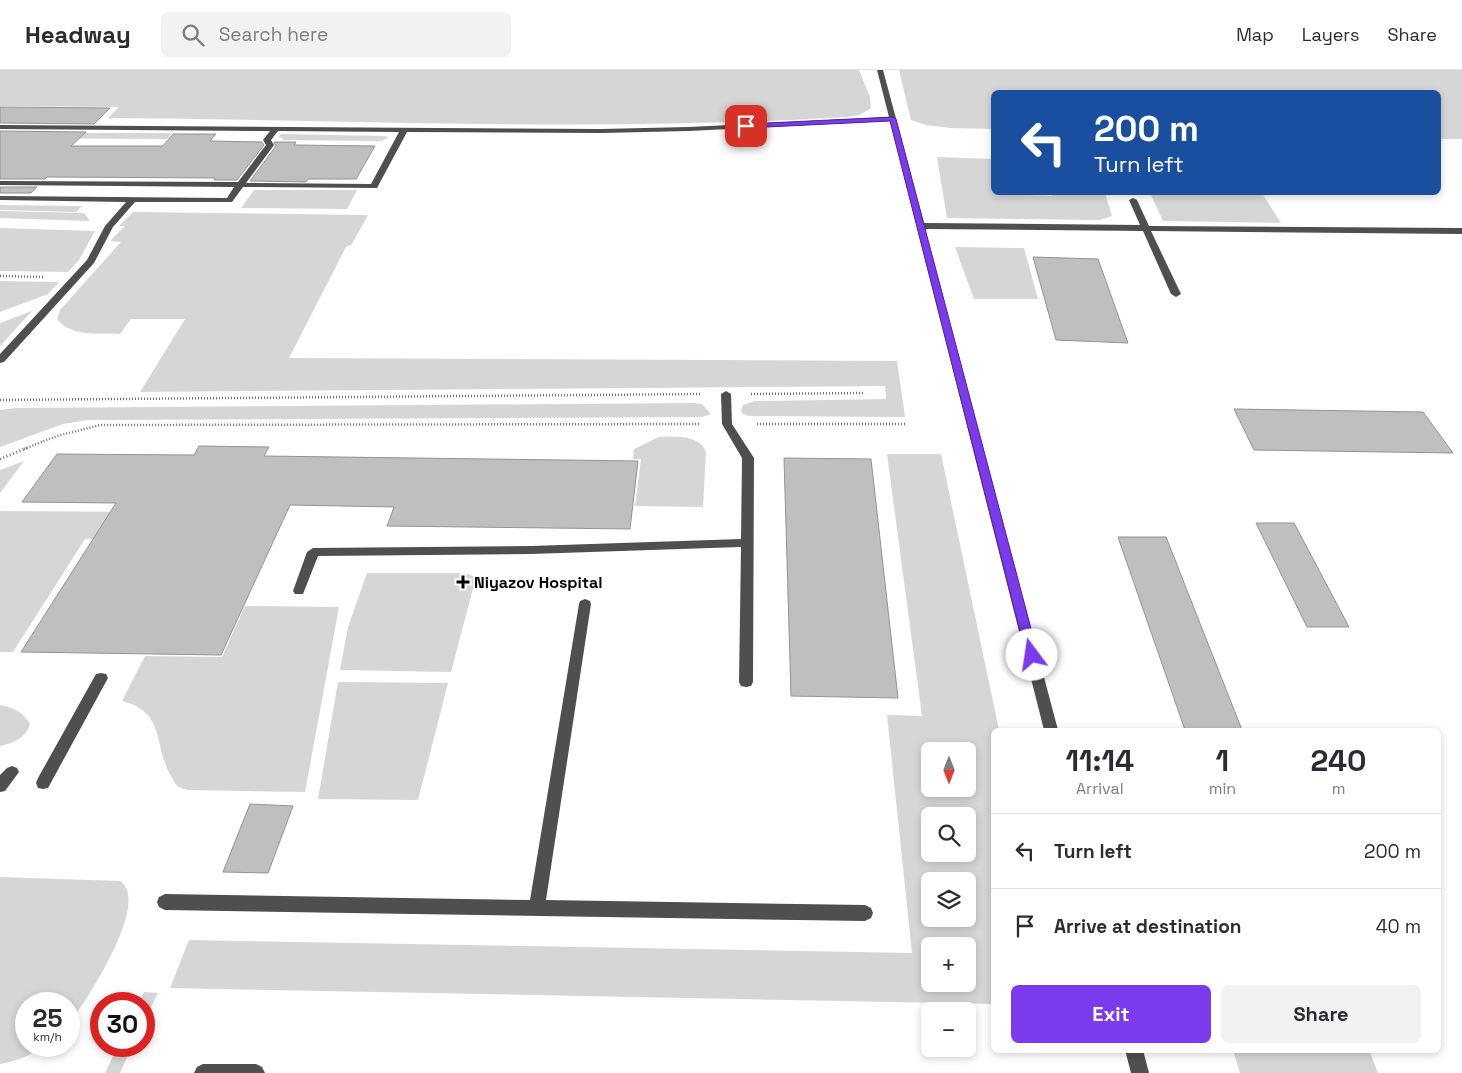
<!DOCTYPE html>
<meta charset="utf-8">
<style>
body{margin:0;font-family:"Space Grotesk",sans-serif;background:#f2f2f3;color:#2b2b33;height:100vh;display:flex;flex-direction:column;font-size:19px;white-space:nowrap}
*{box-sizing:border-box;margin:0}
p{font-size:16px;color:#7c7c81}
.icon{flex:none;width:28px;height:28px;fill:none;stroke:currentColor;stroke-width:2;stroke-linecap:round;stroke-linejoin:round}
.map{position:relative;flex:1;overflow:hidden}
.panel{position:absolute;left:991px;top:658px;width:450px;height:325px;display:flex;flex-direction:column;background:#fff;border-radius:8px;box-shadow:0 2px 8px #0003}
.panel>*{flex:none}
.hud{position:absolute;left:991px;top:20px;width:450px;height:105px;border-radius:8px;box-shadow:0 2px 8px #0003;background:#1a4fa0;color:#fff;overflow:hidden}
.needle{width:32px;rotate:180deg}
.tools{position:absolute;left:921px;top:672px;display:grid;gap:10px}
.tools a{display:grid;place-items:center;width:55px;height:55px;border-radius:8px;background:#fff;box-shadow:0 2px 8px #0003;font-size:25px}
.speed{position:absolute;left:15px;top:922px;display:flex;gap:10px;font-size:25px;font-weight:700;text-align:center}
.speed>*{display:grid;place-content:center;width:65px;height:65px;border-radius:50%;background:#fff;box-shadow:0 2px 8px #0003;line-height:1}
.speed small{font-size:12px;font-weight:400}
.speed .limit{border:8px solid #d22;background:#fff;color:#111}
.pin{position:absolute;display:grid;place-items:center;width:42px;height:42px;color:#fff;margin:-21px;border-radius:10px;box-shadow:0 2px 8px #0006}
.me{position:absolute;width:55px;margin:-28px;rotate:346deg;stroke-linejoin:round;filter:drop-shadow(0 0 4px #0008)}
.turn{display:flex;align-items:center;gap:18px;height:105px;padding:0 20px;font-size:22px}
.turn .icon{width:65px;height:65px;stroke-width:2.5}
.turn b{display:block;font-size:35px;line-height:42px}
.eta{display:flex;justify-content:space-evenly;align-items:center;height:85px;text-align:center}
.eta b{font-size:30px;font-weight:800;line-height:35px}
.primary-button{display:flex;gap:10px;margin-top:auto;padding:10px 20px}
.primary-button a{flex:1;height:58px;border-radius:8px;background:#7c3aed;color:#fff;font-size:20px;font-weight:800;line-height:58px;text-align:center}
.primary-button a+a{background:#f2f2f3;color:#2b2b33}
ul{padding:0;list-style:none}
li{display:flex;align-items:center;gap:15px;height:75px;padding:0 20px;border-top:1px solid #e1e1e2}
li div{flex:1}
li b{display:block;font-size:19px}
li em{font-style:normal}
header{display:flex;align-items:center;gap:30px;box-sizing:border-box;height:70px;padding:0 25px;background:#fff;border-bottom:1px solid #e1e1e2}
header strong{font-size:24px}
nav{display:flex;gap:28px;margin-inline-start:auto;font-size:18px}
.search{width:350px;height:45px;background:#f2f2f3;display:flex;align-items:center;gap:12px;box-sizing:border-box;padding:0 18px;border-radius:8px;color:#7c7c81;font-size:19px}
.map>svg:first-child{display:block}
.green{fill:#d6d6d6;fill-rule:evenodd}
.building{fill:#bfbfbf;stroke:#939393}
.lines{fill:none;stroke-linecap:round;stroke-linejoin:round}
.path-far1{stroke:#717171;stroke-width:2.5;stroke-dasharray:1 2;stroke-linecap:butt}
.path{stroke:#717171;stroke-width:3;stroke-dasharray:1 2.5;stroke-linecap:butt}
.minor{fill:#4f4f4f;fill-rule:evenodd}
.route{fill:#7c3aed;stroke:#51269a}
.poi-dot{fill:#000;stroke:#fff;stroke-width:2}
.labels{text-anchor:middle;stroke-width:4;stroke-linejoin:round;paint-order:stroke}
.poi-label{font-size:16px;font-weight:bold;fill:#000;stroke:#fff;text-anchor:start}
</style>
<header>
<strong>Headway</strong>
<div class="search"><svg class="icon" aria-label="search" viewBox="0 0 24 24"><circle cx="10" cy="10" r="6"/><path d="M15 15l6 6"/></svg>Search here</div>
<nav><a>Map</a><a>Layers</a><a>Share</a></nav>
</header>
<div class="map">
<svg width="1462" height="1003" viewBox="0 0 1462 1003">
<rect width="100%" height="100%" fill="#fff"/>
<!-- green -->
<path class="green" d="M0,0H859L870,27L871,38L860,45L848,47C601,62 355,50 108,48L119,37L0,36Z
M899,0H1462V69H1439V22H994V59L950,58L926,55L911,50Z
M0,63H172L167,69L0,68Z
M281,64L384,66L389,67L382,71L282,70L283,68L278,67Z
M937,87L994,89V122L1027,123L1028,125L1052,126L1051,123H1105L1112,146L1100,150L947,148Z
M254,120H357L347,139L241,138Z
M1150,123H1262L1281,153L1163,151Z
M0,135L82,136L76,142L0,140Z
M0,141L84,143L90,151L0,148Z
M133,142L368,145L352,174L346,177L289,288L897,291L905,347L750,346L743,344L741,340L743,335L755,331L886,329L885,316L140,322L185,249H131L120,264C100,263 70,267 57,249L60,240L121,172L110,171L125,156H119Z
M0,158L95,161L79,190L68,202L0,201Z
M955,177L1024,178L1038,229H974Z
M0,211L59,212L48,224L0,242Z
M32,241L0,276V253Z
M695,333L702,334L711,344L702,347L87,350L63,354L0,377V340L16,338Z
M659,367C674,366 702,365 706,383L703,437L635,436L641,389H633L634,379Z
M887,384H941L999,660H994V934L170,918L189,870L912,883L887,645L922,646ZM930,681H968V719H930ZM930,746H968V784H930ZM930,811H968V849H930ZM930,876H968V914H930Z
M24,391L0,423V400Z
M0,441L157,442L141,470L85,469L13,582H0Z
M367,503H464L476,507L451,602L340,600L348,557Z
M245,536L339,537L305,722L188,720C185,719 180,718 177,716C175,714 173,709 171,706C153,675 166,642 122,631L145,586L222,587Z
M338,612L448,613L418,730L318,729Z
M0,635C13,637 23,642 30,654C26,668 14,673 0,676Z
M0,807L120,811C152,831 85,933 69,954V934H26V976H44C30,986 17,991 0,994Z
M144,922L158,923L144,952V934H138Z
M118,976H132L120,1003H105Z
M1233,980H1369L1378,1003H1240Z"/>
<!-- building -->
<path class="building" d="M0,37L110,38L94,54L0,53Z
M0,61L86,62L71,76H163L173,64H216L210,71L262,72L264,75L237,110H214L215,108L47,107L45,109H0Z
M274,72H296L294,75L375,76L356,109H308L306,112L250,111L276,76Z
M0,117H37L31,123H0Z
M1033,187L1098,189L1128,273L1056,270Z
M1234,339L1423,342L1453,383L1254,380Z
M199,376L269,377L264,386L638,391L630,459L387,456L394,437L290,435L221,585L21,582L116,433L22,432L57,384L194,385Z
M784,388L871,389L898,628L791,626Z
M1256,453H1294L1349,557H1307Z
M1118,467H1166L1242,660H1185Z
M250,734L293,736L268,803L223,802Z"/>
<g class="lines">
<!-- path-far1 -->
<path class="path-far1" d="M0,206L43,207
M751,324L865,323
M0,330L700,324
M757,354H906
M24,379L57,366L100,355L701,354"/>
<!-- path -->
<path class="path" d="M0,389L27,378"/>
<!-- minor -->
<path class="minor" d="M877,0H883L924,153L1140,155L1129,130L1133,128L1137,130L1149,156L1462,158V164L1151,161L1181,224L1176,227L1171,224L1143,161L925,159L1058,660H1044L890,51L689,61L601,63L407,62L377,118L243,117L232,132H135L113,157L94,193L4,292L0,293V284L87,190L105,156L126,132L0,130V126L227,128L234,117L0,115V111L238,112L266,75L263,70L270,61L0,59V55L601,59L689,57L889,47ZM278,61L399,62L371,114L246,113L274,75L271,70Z
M726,321L731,324L732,354L754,388L753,612L751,616L746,617L741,616L739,612L741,477L531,484L318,486L303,524H295L293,521L307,482L313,478L531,476L741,469L742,388L722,354L721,324Z
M585,529L590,531L591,534L546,830L865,835L871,838L873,843L871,848L865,851L165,840L159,837L157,832L159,827L165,824L530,830L579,534L580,531Z
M101,603L106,604L108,608L48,718L43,719L38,718L36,713L38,708L96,604Z
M12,696L17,698L19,702L5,721L0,722V705L7,698Z
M1125,980H1143L1149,1003H1131Z
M203,994H256L262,997L265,1003H194L197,997Z"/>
</g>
<!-- route -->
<path class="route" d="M893,47L896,49L1038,585L1036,589H1027L1026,585L890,51L746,58L743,56L746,54Z"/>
<!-- markers -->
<path class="poi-dot" d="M460.5 504.5h5v5h5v5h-5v5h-5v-5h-5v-5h5z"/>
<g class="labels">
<!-- poi labels -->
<g class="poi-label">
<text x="474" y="518">Niyazov Hospital</text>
</g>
</g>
</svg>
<div class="tools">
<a><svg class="needle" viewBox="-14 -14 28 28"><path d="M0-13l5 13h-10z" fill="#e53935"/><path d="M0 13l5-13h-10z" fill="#7c7c81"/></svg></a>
<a><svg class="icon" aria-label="search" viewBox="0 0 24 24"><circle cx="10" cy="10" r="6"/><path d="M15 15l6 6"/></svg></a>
<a><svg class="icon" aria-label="layers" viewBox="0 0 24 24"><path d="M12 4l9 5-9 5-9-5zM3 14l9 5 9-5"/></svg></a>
<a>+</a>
<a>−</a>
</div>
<div class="speed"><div>25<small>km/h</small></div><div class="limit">30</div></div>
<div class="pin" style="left:746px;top:56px;background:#d93025"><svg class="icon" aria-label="arrive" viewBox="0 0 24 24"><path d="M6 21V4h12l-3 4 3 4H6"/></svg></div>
<svg class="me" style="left:1032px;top:585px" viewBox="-20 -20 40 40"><circle r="19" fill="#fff"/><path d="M0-13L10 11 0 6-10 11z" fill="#7c3aed"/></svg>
<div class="hud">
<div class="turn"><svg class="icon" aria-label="left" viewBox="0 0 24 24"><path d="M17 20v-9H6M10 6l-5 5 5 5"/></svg><div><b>200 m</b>Turn left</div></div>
</div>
<section class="panel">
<div class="eta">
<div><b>11:14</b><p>Arrival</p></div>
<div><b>1</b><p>min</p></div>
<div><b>240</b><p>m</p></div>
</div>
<ul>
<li><svg class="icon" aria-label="left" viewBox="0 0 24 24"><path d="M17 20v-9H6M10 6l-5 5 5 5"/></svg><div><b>Turn left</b></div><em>200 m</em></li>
<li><svg class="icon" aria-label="arrive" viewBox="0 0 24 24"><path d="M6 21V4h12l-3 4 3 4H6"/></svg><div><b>Arrive at destination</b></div><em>40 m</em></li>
</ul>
<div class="primary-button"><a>Exit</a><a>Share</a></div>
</section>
</div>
